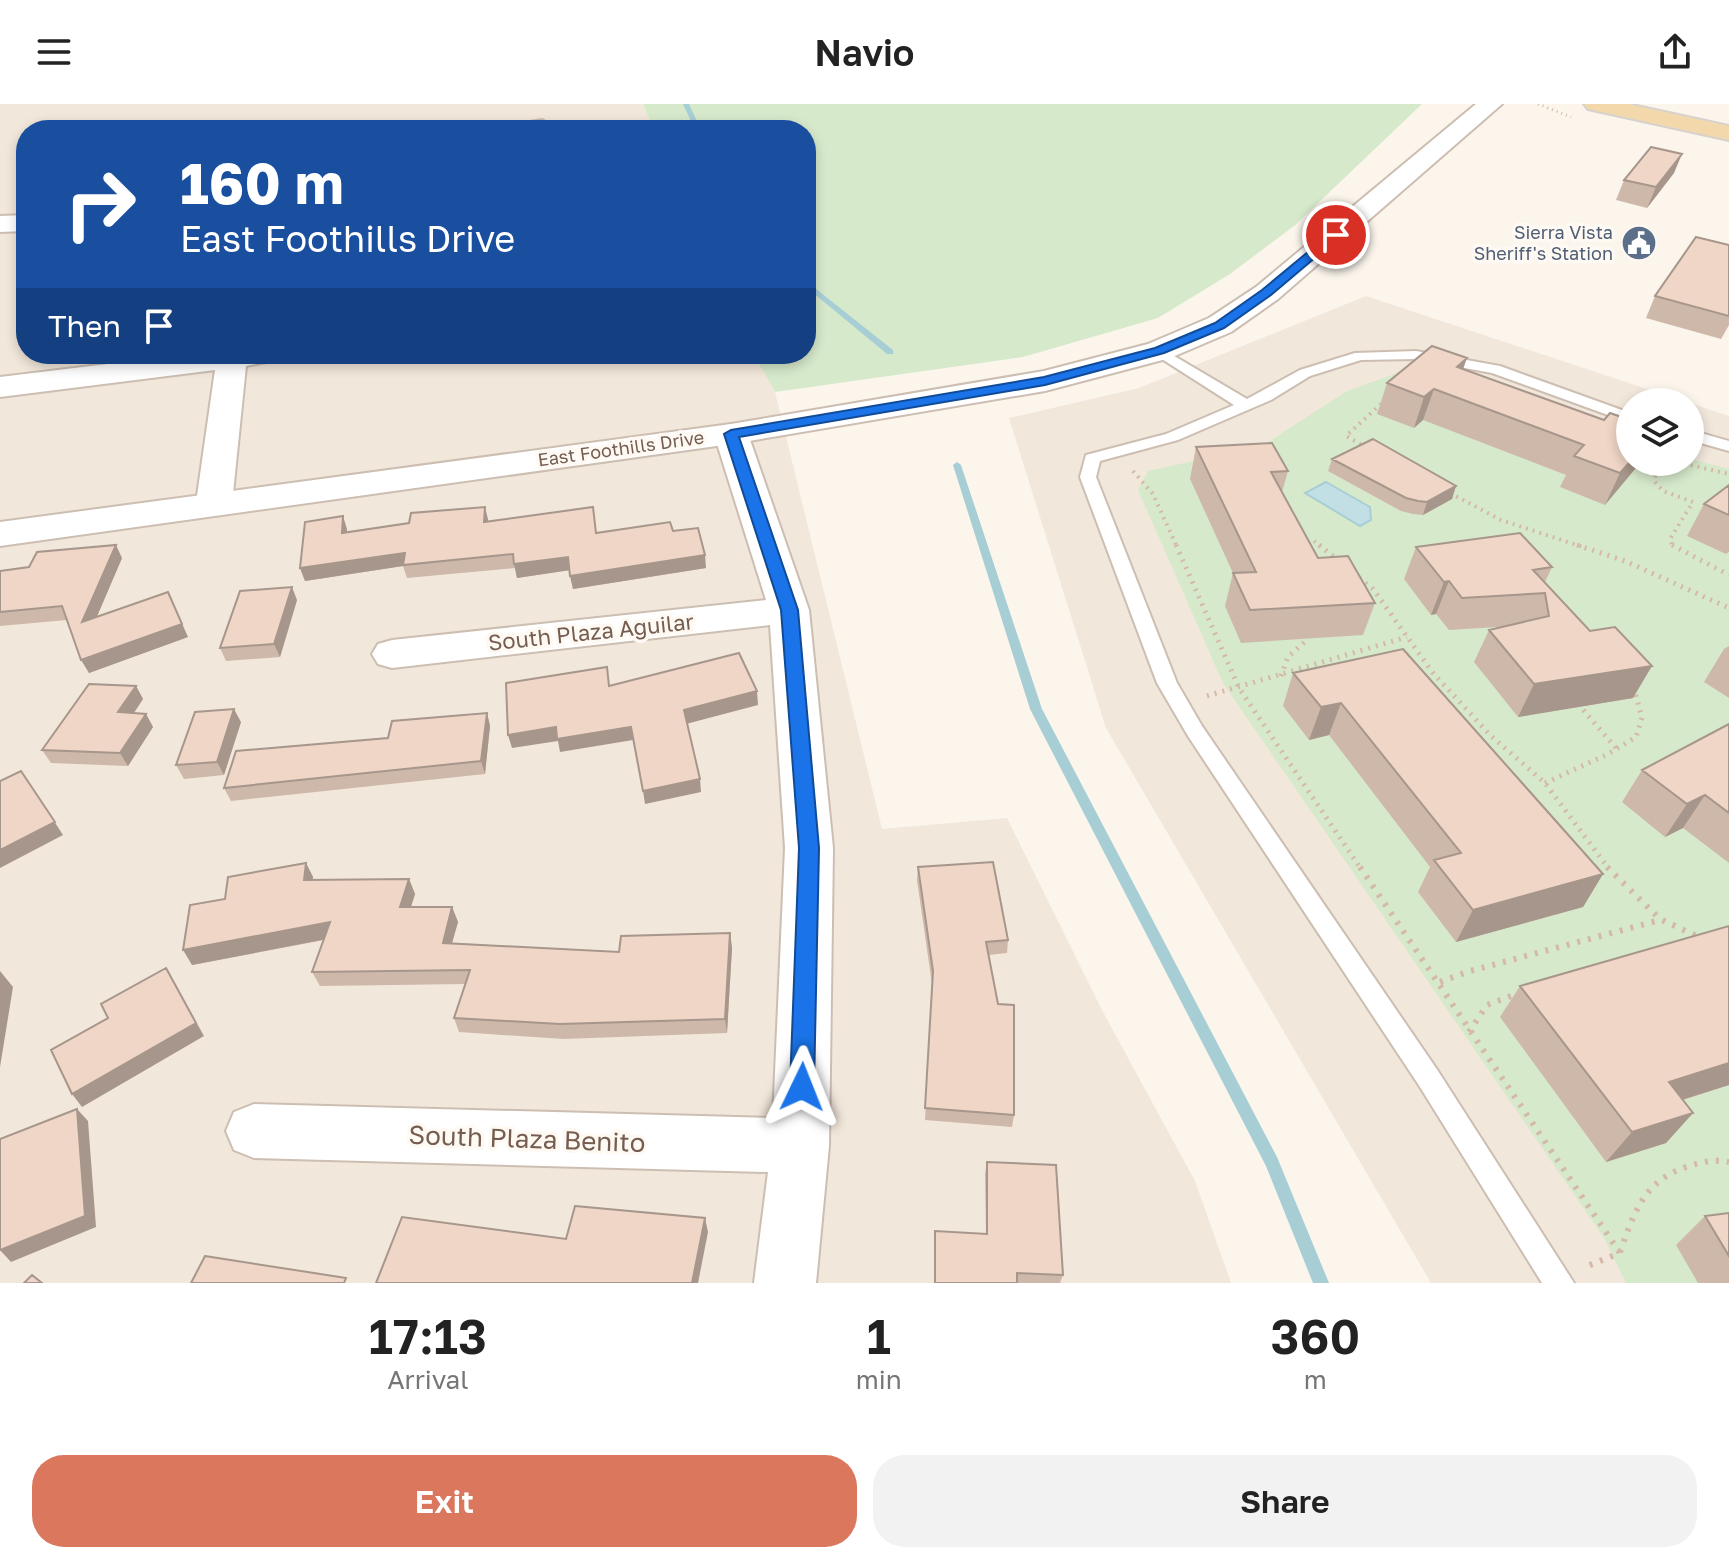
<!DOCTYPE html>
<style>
body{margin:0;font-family:"Golos Text",sans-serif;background:#f2f2f2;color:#222;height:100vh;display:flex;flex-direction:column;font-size:30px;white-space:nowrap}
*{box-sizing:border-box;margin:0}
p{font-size:26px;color:#767676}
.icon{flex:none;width:44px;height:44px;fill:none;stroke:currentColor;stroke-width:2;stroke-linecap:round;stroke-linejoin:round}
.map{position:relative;height:1179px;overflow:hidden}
.details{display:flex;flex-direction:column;background:#fff;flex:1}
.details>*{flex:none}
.top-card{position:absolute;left:16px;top:16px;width:800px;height:244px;border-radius:32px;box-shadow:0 4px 12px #0003;background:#1a4fa0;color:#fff;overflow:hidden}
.buttons{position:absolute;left:1616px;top:284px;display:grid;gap:16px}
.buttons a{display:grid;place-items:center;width:88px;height:88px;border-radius:50%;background:#fff;box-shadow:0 4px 12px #0003;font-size:40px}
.pin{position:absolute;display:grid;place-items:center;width:68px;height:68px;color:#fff;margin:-34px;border:4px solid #fff;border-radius:50%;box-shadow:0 2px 8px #0007}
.me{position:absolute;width:88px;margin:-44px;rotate:2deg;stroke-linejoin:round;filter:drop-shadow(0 0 6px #0008)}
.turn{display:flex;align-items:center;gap:28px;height:168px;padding:0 32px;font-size:36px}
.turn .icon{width:104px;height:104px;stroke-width:2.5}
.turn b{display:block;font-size:56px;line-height:68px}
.then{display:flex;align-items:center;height:76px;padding:0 32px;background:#0003;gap:16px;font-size:30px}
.eta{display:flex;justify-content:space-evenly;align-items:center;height:136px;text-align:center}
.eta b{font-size:48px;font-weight:600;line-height:56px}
.button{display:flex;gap:16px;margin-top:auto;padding:16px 32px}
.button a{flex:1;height:92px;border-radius:32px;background:#da775d;color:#fff;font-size:32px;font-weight:600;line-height:92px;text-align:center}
.button a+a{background:#f2f2f2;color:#222}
header{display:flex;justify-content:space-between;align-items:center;height:104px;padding:0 32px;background:#fff;font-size:36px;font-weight:600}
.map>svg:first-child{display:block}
.residential{fill:#f2e7db}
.green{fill:#d7e9cb}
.water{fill:#c1dfe4;stroke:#a8ced5;stroke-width:2}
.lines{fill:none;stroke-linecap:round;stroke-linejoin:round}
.stream{fill:#a8ced5;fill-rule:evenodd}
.service-casing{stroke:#cdbeb2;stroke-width:4}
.minor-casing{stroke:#cdbeb2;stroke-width:4}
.tertiary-casing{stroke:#cdbeb2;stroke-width:4}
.primary-casing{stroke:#d8d2ce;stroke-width:4}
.path-far3{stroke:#d4b9a8;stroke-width:3;stroke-dasharray:1 4;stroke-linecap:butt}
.path-far2{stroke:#d4b9a8;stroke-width:4;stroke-dasharray:2 5;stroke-linecap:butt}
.path-far1{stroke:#d4b9a8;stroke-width:5;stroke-dasharray:2 6;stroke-linecap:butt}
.path{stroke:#d4b9a8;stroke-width:6;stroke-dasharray:3 8;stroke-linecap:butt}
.service{fill:#fff;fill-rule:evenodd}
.minor{fill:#fff;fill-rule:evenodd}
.tertiary{fill:#fff;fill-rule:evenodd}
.primary{fill:#f3d8ab;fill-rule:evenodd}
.wall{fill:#ceb8aa}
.shaded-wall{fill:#a7968b}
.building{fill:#efd6c6;stroke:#a7968b;stroke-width:2}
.route{fill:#1a73e8;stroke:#114b97;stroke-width:2}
.labels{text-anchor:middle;stroke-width:7;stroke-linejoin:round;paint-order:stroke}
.far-service-label{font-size:18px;fill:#4e5e75;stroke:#fef9f3;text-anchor:end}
.far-street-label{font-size:18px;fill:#755d50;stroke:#fef9f3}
.street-label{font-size:22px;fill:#755d50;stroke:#fef9f3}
.near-street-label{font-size:26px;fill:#755d50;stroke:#fef9f3}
</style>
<header><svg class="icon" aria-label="menu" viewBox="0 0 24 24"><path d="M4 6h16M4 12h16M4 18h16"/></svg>Navio<svg class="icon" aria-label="share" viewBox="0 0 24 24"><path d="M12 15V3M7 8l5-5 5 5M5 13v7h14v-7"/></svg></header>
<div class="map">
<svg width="1729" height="1179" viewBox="0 0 1729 1179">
<rect width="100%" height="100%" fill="#fbf5ec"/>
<!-- residential -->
<path class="residential" d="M0,0H643L654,26H26V250H753L775,288L882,725L1007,714L1103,908L1195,1077L1231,1179H0Z
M1366,192L1686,298H1630V358H1690V299L1729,312V1179H1431L1106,624L1009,314L1139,284Z"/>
<!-- green -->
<path class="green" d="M643,0H1422L1294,122L1230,170L1158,214L1023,253L775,288L753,250H806V26H654Z
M1400,268L1449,271L1630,358H1690V355L1729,365V1179H1626L1604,1134L1223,579L1138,386L1148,367L1262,342L1347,287Z"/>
<!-- water -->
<path class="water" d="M1326,378L1370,403L1371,416L1360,422L1305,389Z"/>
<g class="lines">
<!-- stream -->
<path class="stream" d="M683,0H689L701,26H695Z
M806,177L893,246V250H887L806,183Z
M957,358L961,361L1042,605L1277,1053L1329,1179H1313L1266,1062L1030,605L953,361Z"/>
<defs>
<path id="service" d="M542,16L547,19L546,21L481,26Z
M1159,243L1247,295L1300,266L1355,249L1416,247L1500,262L1630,309V319L1492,269L1416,255L1361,256L1310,272L1271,296L1178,336L1100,357L1096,373L1177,579L1202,622L1438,967L1574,1179H1542L1420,983L1188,632L1157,579L1080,373L1086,351L1166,330L1234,301L1154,250V244Z
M1690,326L1729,337V347L1690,336Z"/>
<path id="minor" d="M26,111V127L0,128V112Z
M190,250H280L276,256L246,262L232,399L227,407L214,410L201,407L196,399L215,266L0,293V273Z
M731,320L743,323L748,330L809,506L833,744L829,1042L816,1179H754L768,1068L254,1054L234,1046L226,1027L234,1008L254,1000L773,1014L785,744L770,521L392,564L378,560L372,550L378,540L392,536L766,496L714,330L719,323Z"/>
<path id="tertiary" d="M1476,0H1502L1278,195L1231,228L1170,254L1045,287L731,340L0,442V418L731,320L1044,267L1148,240L1209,214L1256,183Z"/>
<path id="primary" d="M1584,0H1628L1729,22V36L1588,5Z"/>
</defs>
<!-- service casing -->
<use href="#service" class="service-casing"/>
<!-- minor casing -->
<use href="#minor" class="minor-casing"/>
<!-- tertiary casing -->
<use href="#tertiary" class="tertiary-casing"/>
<!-- primary casing -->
<use href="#primary" class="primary-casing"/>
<!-- path-far3 -->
<path class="path-far3" d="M1538,0L1571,13"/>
<!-- path-far2 -->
<path class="path-far2" d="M1367,344L1346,332L1383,298
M1659,358L1654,377L1663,387L1693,398L1670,435L1673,443
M1677,358L1729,370
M1133,367L1153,390L1177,443
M1450,389L1501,416L1583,443
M1314,437L1322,443"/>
<!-- path-far1 -->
<path class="path-far1" d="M1176,441L1239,584L1361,765
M1319,441L1339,457
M1577,441L1625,457L1729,504
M1672,441L1729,471
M1359,474L1373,485L1433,569L1490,631L1545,679L1609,765
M1281,572L1288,553L1308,535
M1207,592L1407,533
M1578,600L1616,644
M1545,679L1608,650L1636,633L1642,614L1634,584"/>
<!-- path -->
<path class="path" d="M1360,763L1620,1149L1585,1163
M1607,763L1660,815L1701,834
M1440,878L1470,867L1660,816
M1469,928L1487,901L1519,889
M1620,1148C1634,1109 1644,1077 1686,1063C1701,1058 1714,1055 1729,1058"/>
<!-- service -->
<use href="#service" class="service"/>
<!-- minor -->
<use href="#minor" class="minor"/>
<!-- tertiary -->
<use href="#tertiary" class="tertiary"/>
<!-- primary -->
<use href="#primary" class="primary"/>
</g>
<!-- wall -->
<path class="wall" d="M1674,69L1647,104L1616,96L1624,76Z
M1729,141V221L1721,235L1646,214L1655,192Z
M1463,265L1630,358L1605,401L1560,383L1566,371L1423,316L1414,324L1377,310L1387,279Z
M1196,343L1288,367L1282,388L1318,454L1375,499L1363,531L1241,539L1225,502L1233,469L1190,375Z
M1332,355L1456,382L1452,395L1423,411L1413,410L1401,407L1328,367Z
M1729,381V448L1726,450L1687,432L1704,400Z
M488,415V418L597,429L673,427L706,464L573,485L569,466L517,474L515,464L407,474L403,462L305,477L300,464L347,425V429Z
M1416,443L1552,463L1545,478L1633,594L1518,613L1474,558L1489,526L1498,523L1449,526L1436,510L1431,511L1404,475Z
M122,454L97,512L188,533L89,569L67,516L0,522V467Z
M297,496L280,553L226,557L220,544Z
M1729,542V594L1704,578L1724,545Z
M1403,545L1603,770L1583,803L1456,838L1418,788L1430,763L1329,631L1309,636L1283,602L1293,569Z
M136,582L143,595L134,609L146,610L153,623L128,662L51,659L42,646Z
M487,609L490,622L485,670L231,697L224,684L388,634Z
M241,618L224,671L184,675L176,661Z
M1729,620V759L1683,724L1665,733L1622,698L1642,666Z
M306,759L313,773L312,776L409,775L415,790L411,803H452L458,818L452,839L619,848L730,829L732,844L727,929L564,935L459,928L454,914L465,880L320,882L312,868L324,836L192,861L225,795Z
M918,763L1008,836L1007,849L989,851L998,900L1014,1011L1012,1023L925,1016L932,880L917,776Z
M1729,822V981L1683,996L1693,1009L1666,1039L1606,1058L1500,913L1520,882Z
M987,1058L1063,1171L1060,1179H934L935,1127L986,1130L985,1070Z
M1729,1109V1179H1698L1676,1141L1705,1112Z"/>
<!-- shaded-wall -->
<path class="shaded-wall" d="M1682,50L1674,69L1647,104L1656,83Z
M1467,254L1456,285L1457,263Z
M1434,285L1423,316L1414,324L1424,293Z
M1630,358H1641L1605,401L1620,369Z
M1456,382L1452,395L1423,411L1427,398Z
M485,403L488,415L487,431L484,418Z
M343,412L347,425L346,442L342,429Z
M116,441L122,454L89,531L82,518Z
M405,449L403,462L305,477L300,464Z
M705,451L706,464L573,485L570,472Z
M568,453L571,466L517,474L514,460Z
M1449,477L1436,510L1431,511L1444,478Z
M292,483L297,496L280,553L274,540Z
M168,488L188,533L89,569L81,556Z
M1652,562L1633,594L1518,613L1534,580Z
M136,582L143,595L125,622L118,608Z
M757,587L758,601L686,620L684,606Z
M1341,599L1329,631L1309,636L1321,603Z
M234,605L241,618L224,671L217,658Z
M487,609L490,622L485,670L481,657Z
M146,610L153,623L128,662L120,649Z
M556,623H631L633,636L560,648L558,637L512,644L508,631Z
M700,675L701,688L645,700L643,687Z
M30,680L63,731L0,764V746Z
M1705,691L1683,724L1665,733L1687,700Z
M306,759L313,773L311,791L304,776Z
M1603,770L1583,803L1456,838L1473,806Z
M409,775L415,790L406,818L400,803Z
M452,803L458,818L448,853L443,839Z
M330,818L337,833L192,861L183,846Z
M730,829L732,844L727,929L725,915Z
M166,864L204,932L82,1003L72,990Z
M0,867L13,883L0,963Z
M1729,959V981L1643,1008L1669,978Z
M77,1005L88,1017L96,1123L11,1158L0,1146Z
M1693,1009L1666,1039L1606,1058L1632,1028Z
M705,1114L708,1128L698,1179H692Z"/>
<!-- building -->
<path class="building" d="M1651,43L1682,50L1656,83L1624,76Z
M1696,133L1729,141V212L1655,192Z
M1432,242L1467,254L1457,263L1604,316L1610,309L1630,316V358L1620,369L1574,352L1584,341L1434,285L1424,293L1387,279Z
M1373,335L1456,382L1427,398L1418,397L1406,394L1332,355Z
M1272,339L1288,367L1271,368L1318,454L1348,452L1375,499L1250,506L1233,469L1256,468L1196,343Z
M1729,381V411L1704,400Z
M485,403L484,418L593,403L596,429L670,418L673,427L698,424L705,451L570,472L568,453L514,460L513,450L403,461L405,449L300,464L305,418L343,412L342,429L409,419L411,409Z
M1520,429L1552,463L1533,466L1590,527L1615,523L1652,562L1534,580L1489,526L1549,512L1545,489L1462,494L1449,477L1444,478L1416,443Z
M116,441L82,518L168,488L182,520L81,556L62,502L0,508V467L29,463L37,448Z
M292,483L274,540L220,544L240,487Z
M1403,545L1603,770L1473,806L1434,756L1461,749L1341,599L1321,603L1293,569Z
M739,549L757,587L684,606L700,675L643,687L631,623L557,635L556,623L508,631L506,579L607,563L609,582Z
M89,580L136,582L118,608L146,610L120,649L42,646Z
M234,605L217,658L176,661L195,608Z
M487,609L481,657L224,684L236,647L388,634L392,617Z
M1729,620V709L1705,691L1687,700L1642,666Z
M21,667L55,718L0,746V677Z
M993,758L1008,836L986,838L998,900L1014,901V1011L925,1004L933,867L918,763Z
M306,759L304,776L409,775L400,803H452L443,839L619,848L621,832L730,829L725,915L560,920L454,914L470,866L312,868L330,818L183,846L190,801L225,795L228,773Z
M1729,822V959L1669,978L1693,1009L1632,1028L1520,882Z
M166,864L196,919L72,990L51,946L108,914L101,900Z
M77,1005L85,1112L0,1146V1035Z
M987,1058L1056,1061L1063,1171L1017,1169V1179H935V1127L987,1130Z
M575,1102L705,1114L692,1179H376L402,1113L566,1135Z
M1729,1109V1152L1705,1112Z
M205,1152L346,1174L344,1179H191Z
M32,1171L42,1179H24Z"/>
<!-- route -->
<path class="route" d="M1332,128L1342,131L1271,191L1224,224L1164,249L1045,281L739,333L798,506L819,744L814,983L810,990L802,994L793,990L790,983L799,744L781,506L724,330L731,326L1044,273L1155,244L1215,219L1262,186Z"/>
<!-- icons -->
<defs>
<symbol id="civic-disc" viewBox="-11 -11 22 22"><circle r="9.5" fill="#5c6f8a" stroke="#fef9f3"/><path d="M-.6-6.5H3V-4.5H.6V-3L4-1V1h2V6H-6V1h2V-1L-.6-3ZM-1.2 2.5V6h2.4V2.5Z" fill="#fff"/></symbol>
</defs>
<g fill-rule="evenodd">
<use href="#civic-disc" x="1619" y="119" width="40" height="40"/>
</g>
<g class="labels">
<!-- far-service labels -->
<g class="far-service-label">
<text x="1613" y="135">Sierra Vista<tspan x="1613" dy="21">Sheriff's Station</tspan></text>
</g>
<!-- far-street labels -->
<g class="far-street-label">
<text transform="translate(621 345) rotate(-8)" y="6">East Foothills Drive</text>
</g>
<!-- street labels -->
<g class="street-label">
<text transform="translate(591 528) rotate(-6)" y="8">South Plaza Aguilar</text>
</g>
<!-- near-street labels -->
<g class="near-street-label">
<text transform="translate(527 1035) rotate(2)" y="9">South Plaza Benito</text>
</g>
</g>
</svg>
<div class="buttons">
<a><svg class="icon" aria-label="layers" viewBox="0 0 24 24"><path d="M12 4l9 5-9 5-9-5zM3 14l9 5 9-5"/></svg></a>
</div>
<div class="pin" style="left:1336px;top:131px;background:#d93025"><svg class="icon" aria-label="arrive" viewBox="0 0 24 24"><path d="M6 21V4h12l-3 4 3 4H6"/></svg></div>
<svg class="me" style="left:802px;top:983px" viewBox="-20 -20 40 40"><path d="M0-17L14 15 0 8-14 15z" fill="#1a73e8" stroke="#fff" stroke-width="4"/></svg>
<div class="top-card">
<div class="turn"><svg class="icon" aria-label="right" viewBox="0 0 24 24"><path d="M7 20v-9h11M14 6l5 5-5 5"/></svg><div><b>160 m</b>East Foothills Drive</div></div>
<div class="then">Then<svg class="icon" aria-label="arrive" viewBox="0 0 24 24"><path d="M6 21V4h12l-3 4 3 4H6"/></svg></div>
</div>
</div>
<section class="details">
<div class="eta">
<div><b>17:13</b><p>Arrival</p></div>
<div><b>1</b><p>min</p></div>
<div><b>360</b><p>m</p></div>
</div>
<div class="button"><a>Exit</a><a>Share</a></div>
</section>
